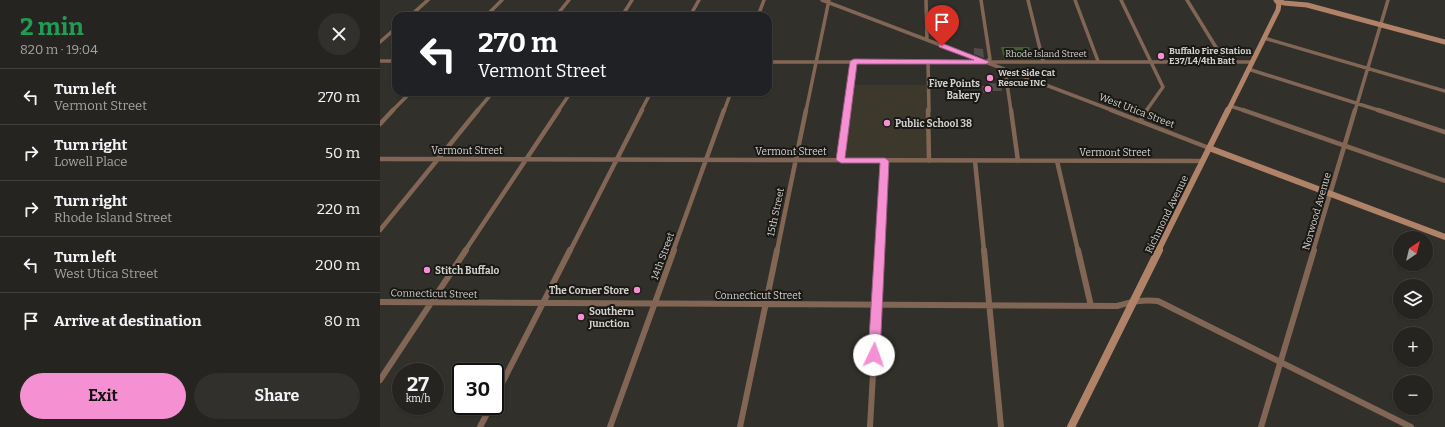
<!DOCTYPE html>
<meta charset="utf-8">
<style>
body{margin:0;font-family:Bitter,serif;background:#32302d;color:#f1f3f6;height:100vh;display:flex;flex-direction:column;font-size:15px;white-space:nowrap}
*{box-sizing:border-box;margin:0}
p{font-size:13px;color:#a4a4a5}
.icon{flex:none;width:22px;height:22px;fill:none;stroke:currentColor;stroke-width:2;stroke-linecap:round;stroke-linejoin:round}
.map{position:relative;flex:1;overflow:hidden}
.details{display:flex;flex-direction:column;background:#262420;width:380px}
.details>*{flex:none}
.top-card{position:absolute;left:12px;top:12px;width:380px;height:84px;border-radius:12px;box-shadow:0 1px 3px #0004,0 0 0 1px #42413e;background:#202124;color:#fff;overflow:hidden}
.needle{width:26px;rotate:35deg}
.fabs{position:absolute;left:1013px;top:231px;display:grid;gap:8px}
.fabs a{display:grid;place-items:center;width:40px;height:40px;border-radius:50%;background:#262420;box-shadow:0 1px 3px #0004,0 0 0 1px #42413e;font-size:20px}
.speed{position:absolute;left:12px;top:363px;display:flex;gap:8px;font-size:20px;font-weight:700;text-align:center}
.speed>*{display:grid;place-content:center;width:52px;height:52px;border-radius:50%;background:#262420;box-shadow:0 1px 3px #0004,0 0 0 1px #42413e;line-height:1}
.speed small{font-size:10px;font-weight:400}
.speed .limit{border:2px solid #111;border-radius:6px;background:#fff;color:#111}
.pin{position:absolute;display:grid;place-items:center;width:34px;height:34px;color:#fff;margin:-41px -17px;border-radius:50% 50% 50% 0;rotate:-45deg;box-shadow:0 0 4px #0007}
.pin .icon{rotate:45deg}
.me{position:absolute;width:44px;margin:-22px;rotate:3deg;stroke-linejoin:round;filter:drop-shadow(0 0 3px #0008)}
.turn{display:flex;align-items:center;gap:14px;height:84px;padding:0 20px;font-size:18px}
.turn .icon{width:52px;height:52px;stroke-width:2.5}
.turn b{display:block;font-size:28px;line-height:34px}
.round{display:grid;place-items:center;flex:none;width:42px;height:42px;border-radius:21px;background:#32302d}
.summary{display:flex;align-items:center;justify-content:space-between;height:68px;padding:0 20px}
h1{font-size:24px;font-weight:700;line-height:30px;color:#1e9e55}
.button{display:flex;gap:8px;margin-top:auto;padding:8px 20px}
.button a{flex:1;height:46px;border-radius:24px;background:#f591d2;color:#111;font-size:16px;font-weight:700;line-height:46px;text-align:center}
.button a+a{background:#32302d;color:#f1f3f6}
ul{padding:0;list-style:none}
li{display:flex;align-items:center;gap:12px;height:56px;padding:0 20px;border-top:1px solid #42413e}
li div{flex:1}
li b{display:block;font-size:15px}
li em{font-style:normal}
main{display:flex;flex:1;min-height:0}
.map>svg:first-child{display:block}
.built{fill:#3c392c}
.green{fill:#445f2b}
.building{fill:#554d4c}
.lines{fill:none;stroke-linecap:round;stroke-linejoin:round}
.street-far2{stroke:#826655;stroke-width:3.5}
.street-far1{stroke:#826655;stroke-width:4.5}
.street{stroke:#826655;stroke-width:6}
.secondary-far2{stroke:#b08368;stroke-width:5}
.secondary-far1{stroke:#b08368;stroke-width:6}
.secondary{stroke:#b08368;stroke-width:8}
.route{fill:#f591d2;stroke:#9f5e88}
.poi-dot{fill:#f591d2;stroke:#191815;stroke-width:1.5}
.labels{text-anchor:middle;stroke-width:4;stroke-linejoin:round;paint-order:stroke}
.far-poi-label{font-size:9px;font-weight:bold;fill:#d2d1cd;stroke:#191815;text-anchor:start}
.far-street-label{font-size:9px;fill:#d2d1cd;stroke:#191815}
.poi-label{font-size:10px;font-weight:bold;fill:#d2d1cd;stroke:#191815;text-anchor:start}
.street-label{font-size:10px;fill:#d2d1cd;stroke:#191815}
</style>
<main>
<section class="details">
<div class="summary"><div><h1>2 min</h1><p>820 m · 19:04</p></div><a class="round"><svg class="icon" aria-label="close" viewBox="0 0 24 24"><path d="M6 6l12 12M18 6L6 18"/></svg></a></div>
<ul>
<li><svg class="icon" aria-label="left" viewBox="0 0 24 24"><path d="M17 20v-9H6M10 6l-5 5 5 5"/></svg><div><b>Turn left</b><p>Vermont Street</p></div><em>270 m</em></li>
<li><svg class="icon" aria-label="right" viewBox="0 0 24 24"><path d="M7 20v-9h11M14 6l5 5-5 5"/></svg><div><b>Turn right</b><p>Lowell Place</p></div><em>50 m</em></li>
<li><svg class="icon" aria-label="right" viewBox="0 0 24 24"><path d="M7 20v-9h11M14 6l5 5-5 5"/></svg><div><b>Turn right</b><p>Rhode Island Street</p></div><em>220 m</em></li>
<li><svg class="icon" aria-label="left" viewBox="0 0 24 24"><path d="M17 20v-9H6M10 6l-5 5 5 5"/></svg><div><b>Turn left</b><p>West Utica Street</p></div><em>200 m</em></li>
<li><svg class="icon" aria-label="arrive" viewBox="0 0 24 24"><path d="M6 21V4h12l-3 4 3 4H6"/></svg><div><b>Arrive at destination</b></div><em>80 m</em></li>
</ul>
<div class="button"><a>Exit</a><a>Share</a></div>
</section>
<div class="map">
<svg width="1065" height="427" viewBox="0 0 1065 427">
<rect width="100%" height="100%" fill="#32302a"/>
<!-- built -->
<path class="built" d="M471,85H548L549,161L461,160Z"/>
<!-- green -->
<path class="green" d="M621,47H649L653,59H624Z"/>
<!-- building -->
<path class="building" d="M594,48L603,49L604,58L594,54Z
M609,83L621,84L622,91H611L612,93H603L602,86H609Z"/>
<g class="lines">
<!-- street-far2 -->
<path class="street-far2" d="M442,0L600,60
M546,0L547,40
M601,0L610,59L606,62
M648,0L663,61
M695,0L718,61
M741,0L783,87L766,111
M807,0L845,62
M30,16L48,0
M106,16L122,0
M176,16L189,0
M242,16L252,0
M310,16L319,0
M378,16L384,0
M884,38L1065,91
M0,42L16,28
M0,61H16
M548,61L549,111
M388,62H872
M608,63L734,111
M868,69L1001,111
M625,70L631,111
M850,106L866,111
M12,111L31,92
M97,111L113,92
M178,111L191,92
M261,111L271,92
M344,111L351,92
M426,111L449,0
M467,111L474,61
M975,111L1008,0"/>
<!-- street-far1 -->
<path class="street-far1" d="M548,110L549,161
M631,110L638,161
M731,110L829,148
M863,110L1065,181
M998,110L1065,132
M760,121L767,110
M0,124L13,110
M0,159L822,161
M461,160L468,110
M595,161L604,251
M677,161L698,251
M0,230L98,110
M85,251L179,110
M190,251L262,110
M293,251L344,110
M397,251L426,110
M500,251L505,161
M933,251L975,110"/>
<!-- street -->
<path class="street" d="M604,250L621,427
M698,250L711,306
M0,302L737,306C751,302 763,299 778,301L1031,427
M0,380L86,250
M115,397L190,250
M100,427L111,406
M230,427L294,250
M360,427L397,250
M490,427L500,250
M881,427L934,250"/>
<!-- secondary-far2 -->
<path class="secondary-far2" d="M896,0L904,3L927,5L1065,42
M848,111L898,10L899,4L896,0"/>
<!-- secondary-far1 -->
<path class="secondary-far1" d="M829,148L1065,237
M778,251L848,110"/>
<!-- secondary -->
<path class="secondary" d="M691,427L779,250"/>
</g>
<!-- route -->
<path class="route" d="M559,44H564L610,62L606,64H477L465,158H505L509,161L500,355L498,359L494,360L490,359L488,355L500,163H461L456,160L470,61L474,59L594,60L559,47Z"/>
<!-- markers -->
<g class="poi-dot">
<circle cx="781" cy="56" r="4"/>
<circle cx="610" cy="78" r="4"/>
<circle cx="608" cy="89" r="4"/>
<circle cx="507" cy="123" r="4"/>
<circle cx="47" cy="270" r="4"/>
<circle cx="257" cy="290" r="4"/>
<circle cx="201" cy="317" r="4"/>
</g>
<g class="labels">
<!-- far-poi labels -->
<g class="far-poi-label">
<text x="789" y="54">Buffalo Fire Station<tspan x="789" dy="10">E37/L4/4th Batt</tspan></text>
<text x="618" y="76">West Side Cat<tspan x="618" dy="10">Rescue INC</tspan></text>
</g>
<!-- far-street labels -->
<g class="far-street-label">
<text x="666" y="57">Rhode Island Street</text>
</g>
<!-- poi labels -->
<g class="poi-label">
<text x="600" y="87" text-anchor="end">Five Points<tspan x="600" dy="12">Bakery</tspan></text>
<text x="515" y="127">Public School 38</text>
<text x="55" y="274">Stitch Buffalo</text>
<text x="249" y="294" text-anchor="end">The Corner Store</text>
<text x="209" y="315">Southern<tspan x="209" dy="12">Junction</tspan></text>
</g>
<!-- street labels -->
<g class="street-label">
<text transform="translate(757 110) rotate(21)" y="4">West Utica Street</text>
<text x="87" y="154">Vermont Street</text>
<text x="411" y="155">Vermont Street</text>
<text x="735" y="156">Vermont Street</text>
<text transform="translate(936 211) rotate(-74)" y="4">Norwood Avenue</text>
<text transform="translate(395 212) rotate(-78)" y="4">15th Street</text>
<text transform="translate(786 214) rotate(-64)" y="4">Richmond Avenue</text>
<text transform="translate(282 256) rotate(-70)" y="4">14th Street</text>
<text transform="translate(54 293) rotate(1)" y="4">Connecticut Street</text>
<text x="378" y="299">Connecticut Street</text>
</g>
</g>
</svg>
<div class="fabs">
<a><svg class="needle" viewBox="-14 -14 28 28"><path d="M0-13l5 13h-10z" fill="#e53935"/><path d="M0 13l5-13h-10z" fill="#a4a4a5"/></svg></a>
<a><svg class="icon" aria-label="layers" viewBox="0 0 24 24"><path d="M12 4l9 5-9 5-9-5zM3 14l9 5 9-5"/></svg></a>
<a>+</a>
<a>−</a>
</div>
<div class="speed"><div>27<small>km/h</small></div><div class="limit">30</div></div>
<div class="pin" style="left:562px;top:46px;background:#d93025"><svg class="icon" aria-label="arrive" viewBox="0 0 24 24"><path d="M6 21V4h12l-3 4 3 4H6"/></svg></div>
<svg class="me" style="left:494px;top:355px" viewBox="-20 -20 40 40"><circle r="19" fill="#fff"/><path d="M0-13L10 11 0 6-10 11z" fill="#f591d2"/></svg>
<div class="top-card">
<div class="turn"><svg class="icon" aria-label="left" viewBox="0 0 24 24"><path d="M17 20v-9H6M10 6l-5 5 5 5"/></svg><div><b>270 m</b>Vermont Street</div></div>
</div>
</div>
</main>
